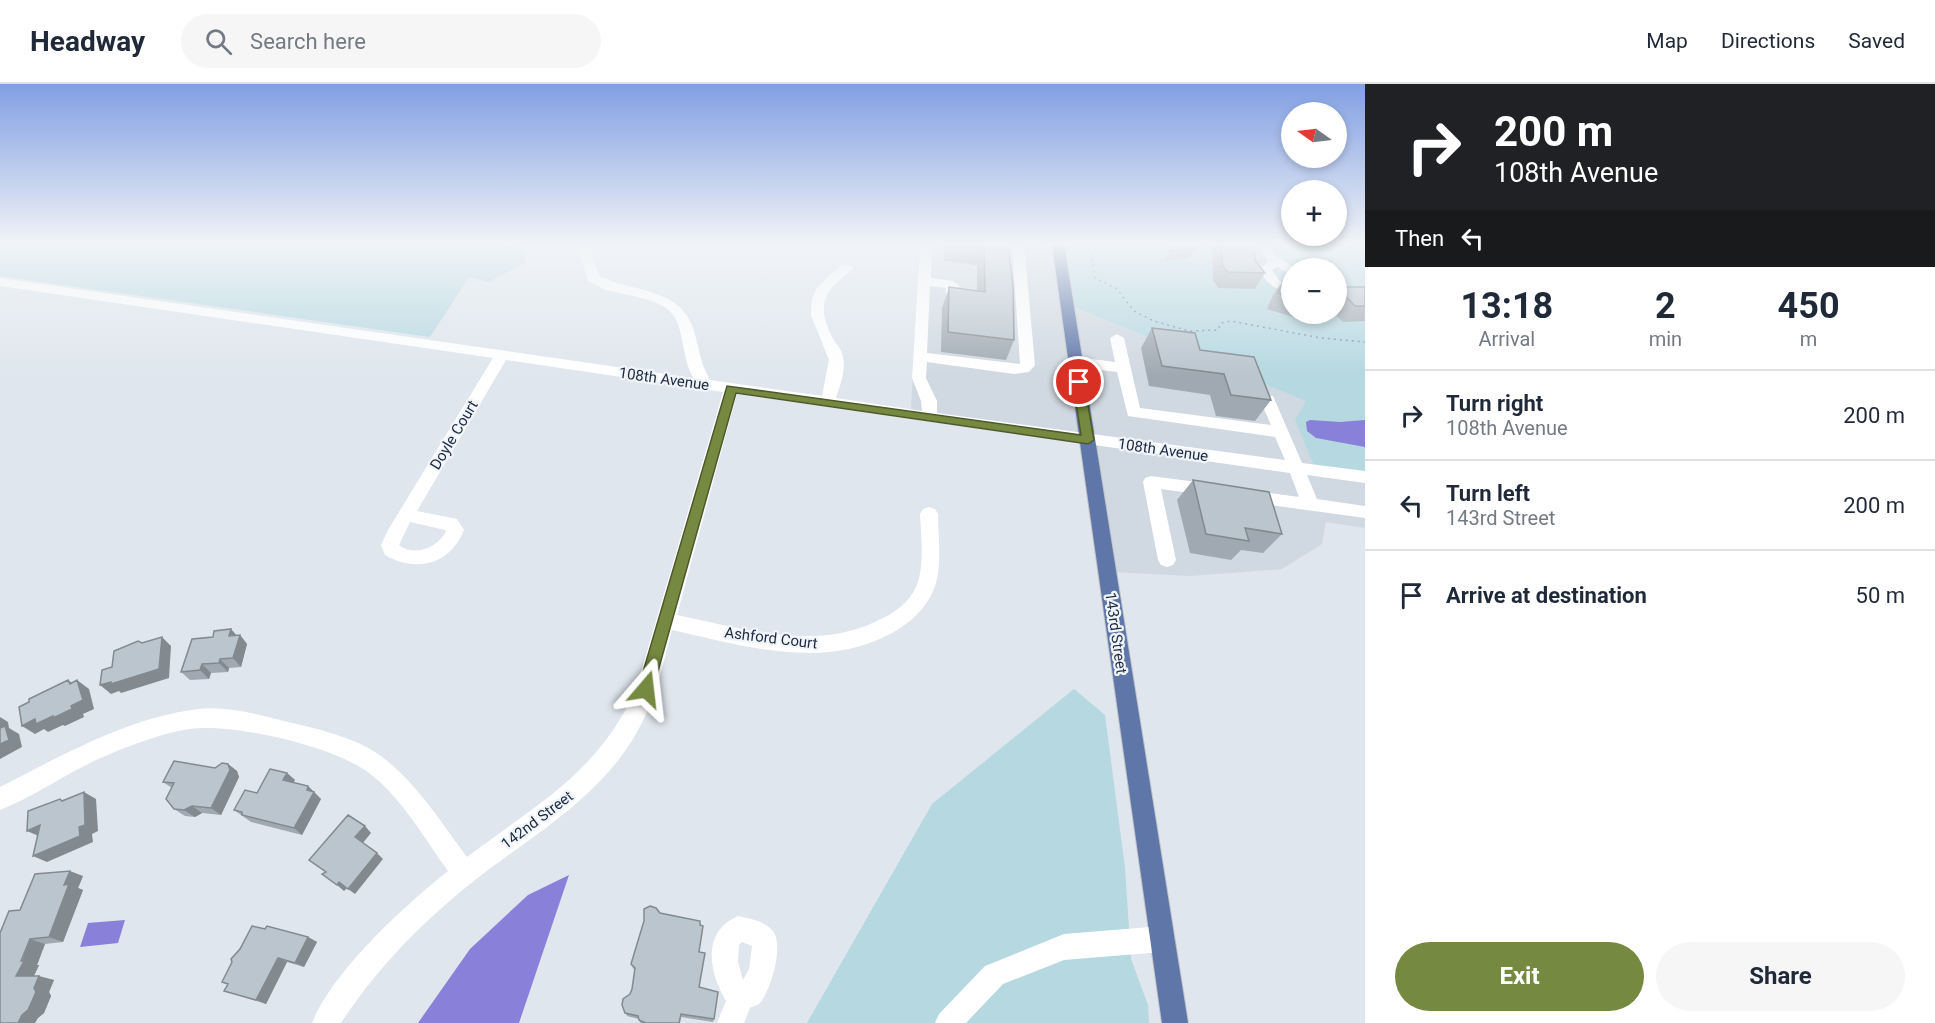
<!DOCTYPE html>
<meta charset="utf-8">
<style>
body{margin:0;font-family:Roboto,sans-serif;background:#f6f6f7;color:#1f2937;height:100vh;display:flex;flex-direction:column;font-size:22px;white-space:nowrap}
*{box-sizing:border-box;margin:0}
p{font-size:20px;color:#747a83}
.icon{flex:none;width:33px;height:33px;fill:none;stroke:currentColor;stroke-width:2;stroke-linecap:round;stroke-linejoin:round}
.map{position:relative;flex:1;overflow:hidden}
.sheet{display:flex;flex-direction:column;background:#fff;width:570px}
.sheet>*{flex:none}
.guide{background:#202124;color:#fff;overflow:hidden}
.needle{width:39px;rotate:284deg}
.buttons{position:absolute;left:1281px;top:18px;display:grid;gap:12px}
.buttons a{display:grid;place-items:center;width:66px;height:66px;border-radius:50%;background:#fff;box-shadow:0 3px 9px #0003;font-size:30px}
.pin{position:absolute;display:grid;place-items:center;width:51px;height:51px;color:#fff;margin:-26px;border:3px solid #fff;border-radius:50%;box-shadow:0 2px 6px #0007}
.me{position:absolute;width:66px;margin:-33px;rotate:17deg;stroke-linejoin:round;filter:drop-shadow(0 0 4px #0008)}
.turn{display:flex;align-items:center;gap:21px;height:126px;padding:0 30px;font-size:27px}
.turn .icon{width:78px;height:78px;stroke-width:2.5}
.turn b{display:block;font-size:42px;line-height:51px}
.then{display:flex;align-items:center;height:57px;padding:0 30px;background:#0003;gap:12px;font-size:22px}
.eta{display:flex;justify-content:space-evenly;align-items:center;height:102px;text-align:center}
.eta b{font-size:36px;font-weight:700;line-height:42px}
.action{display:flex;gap:12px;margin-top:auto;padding:12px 30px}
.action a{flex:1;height:69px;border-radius:36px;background:#768940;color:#fff;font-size:24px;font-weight:700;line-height:69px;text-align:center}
.action a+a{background:#f6f6f7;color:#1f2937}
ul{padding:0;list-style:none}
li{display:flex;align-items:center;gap:18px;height:90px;padding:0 30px;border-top:2px solid #e0e1e3}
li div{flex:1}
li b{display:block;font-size:22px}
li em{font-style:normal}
header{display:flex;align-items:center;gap:36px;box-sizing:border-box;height:84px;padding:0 30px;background:#fff;border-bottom:2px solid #e0e1e3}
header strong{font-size:28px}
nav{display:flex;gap:33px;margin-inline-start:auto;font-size:21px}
.search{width:420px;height:54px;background:#f6f6f7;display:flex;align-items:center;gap:15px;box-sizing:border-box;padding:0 21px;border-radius:33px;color:#747a83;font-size:22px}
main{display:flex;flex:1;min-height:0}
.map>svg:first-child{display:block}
.built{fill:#d0d8e1}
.green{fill:#b5d8e1;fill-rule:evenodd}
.water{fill:#8880d9}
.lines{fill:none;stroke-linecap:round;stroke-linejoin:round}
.major-casing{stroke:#c0c3c9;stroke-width:2}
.path{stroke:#7c92b4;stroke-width:1.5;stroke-dasharray:2 4;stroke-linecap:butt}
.minor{fill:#fff;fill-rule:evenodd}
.major{fill:#5e76a8;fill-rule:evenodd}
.wall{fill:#a0a9b1}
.shaded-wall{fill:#828a90}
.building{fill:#bac5ce;stroke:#828a90;stroke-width:1.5}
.route{fill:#768940;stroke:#4d592a;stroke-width:1.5}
.labels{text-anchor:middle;stroke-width:4.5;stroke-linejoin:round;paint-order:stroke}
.street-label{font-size:15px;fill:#1e293f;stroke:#f0f5f9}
</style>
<header>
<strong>Headway</strong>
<div class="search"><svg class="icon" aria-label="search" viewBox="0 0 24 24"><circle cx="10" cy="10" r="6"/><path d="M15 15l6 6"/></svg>Search here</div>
<nav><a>Map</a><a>Directions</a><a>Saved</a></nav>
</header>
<main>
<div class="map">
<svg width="1365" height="939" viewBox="0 0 1365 939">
<rect width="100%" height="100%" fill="#dfe6ed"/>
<!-- built -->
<path class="built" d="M919,160H1053L1083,353L911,327Z
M1071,222L1306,317L1315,384L1091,354Z
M1092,360L1365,396V444L1326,438L1322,460L1282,485L1190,492L1112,488Z"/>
<!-- green -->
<path class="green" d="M0,160H524L525,179L489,198L469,193L430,253L0,192Z
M1062,160H1365V391L1315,384L1295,336L1306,317L1071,222ZM1292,184H1336V230H1292Z
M1074,605L1105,631L1125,784L1131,875L1148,921L1149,939H807L932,720Z"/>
<!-- water -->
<path class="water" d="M1310,336L1340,338L1365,336V363L1316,354L1307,347L1306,338Z
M569,791L519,939H418L470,865L528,811Z
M125,836L118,859L80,863L88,839Z"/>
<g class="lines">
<defs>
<path id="major" d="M1052,160H1064L1188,939H1162Z"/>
</defs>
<!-- major casing -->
<use href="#major" class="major-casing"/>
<!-- path -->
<path class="path" d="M1100,160L1091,171L1095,194L1117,205L1134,227L1154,237L1189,247L1218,246L1221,239L1231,237L1321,254L1365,258"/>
<!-- minor -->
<path class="minor" d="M577,160H589L599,192C629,207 676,204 691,239C699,257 698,276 710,296L822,312L829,276L811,231L812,214L817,204L832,189L843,181H851L853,184L851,187C824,207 816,220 832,253C836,260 842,265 843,273C846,287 840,301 836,314L922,327L921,317L912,294L920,160H932L931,194L953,197L959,201L960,213L953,217L946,213V204L930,202L927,269L1020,280L1012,160H1024L1035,281L1029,288L1014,290L927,278L926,294L937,317V329L1285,376L1275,353L1128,332L1117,288L1076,283L1069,278L1076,273L1115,278L1110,254L1117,250L1124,254L1140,324L1271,341L1260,316L1263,312H1273L1302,379L1365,387V399L1307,391L1317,415L1365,422V434L1248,418L1242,416L1240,412L1242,408L1248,406L1299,413L1290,389L737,310L677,531C744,545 819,569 883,534C896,528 910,517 916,503C925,481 921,453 920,430L923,425L929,423L935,425L938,430C938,452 942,477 936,499C929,522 912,538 892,549C823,587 744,562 672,546C663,581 655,618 636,650C599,714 532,752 475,796C423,837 377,884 341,939H312C333,887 404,822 448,787C424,754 396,704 360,683C323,661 245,643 202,644C177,644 133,660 110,670C72,685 38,711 0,726V703C63,671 127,634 198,625C229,621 267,633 297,640C322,646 357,655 378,670C415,696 440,737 467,773C537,720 598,689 636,605L723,308L506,276L417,427L457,435L464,446C450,481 416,489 385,471L381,461L388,446L493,274L0,202V194L693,294C684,277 684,258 678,240C669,214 632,213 610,207C602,205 595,200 588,197ZM410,438L445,446L446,447C438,464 414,473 399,461Z
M1038,160H1054L1065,166L1059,170Z
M1257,160H1269L1277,173L1296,184H1292V191L1277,183L1272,186L1280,197L1292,202V210C1276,206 1266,200 1259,185L1268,178Z
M1151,392L1212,400L1218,402L1220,406L1218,410L1212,412L1161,405L1176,476L1173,481L1167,483L1161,481L1158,476L1143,398L1145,394Z
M738,832C750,835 763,836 772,846C785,859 771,908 759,920C758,921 751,923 750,924L744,939H717L726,917C709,889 701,848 738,832ZM742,858L752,862L749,885L743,896L738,878L739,861Z
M1162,842L1171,846L1175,855L1171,864L1162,868L1064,876L1003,900L966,939H935L939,930L985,882L1064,850Z"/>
<!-- major -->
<use href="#major" class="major"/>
</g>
<!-- wall -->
<path class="wall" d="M944,160H1008L1014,256L1006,276L941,268L942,224L949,203L977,207V181L944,177Z
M1212,160H1253L1256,178L1265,189L1255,205L1218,204L1213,196Z
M1195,165L1190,174L1165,176L1170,167Z
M1284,195L1292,197V230H1318L1311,238L1267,225L1273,211Z
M1337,203H1365V237L1343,238L1335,230H1336Z
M1152,244L1200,266L1271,316L1255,337L1216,332L1210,311L1149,302L1141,264Z
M1193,396L1282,450L1263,469L1241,466L1231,476L1190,469L1177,416Z
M236,551H240L247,560L241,583L229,584L228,588L211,589L209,595L190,596L181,588Z
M228,680L237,687L239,693L221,731L202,729L195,733L185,732L174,725L172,704L163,698Z
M287,689L295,696L293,698L308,702L321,715L302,751L251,738L234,726Z
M83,792L78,804L83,806L63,858L45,860L37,881H39L34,892L54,896L49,908L51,912L44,929L38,934L20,826Z
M660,829L700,841L699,903L714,935L713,938L681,933L680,939H640L639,935L627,932L622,921L630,910L632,905L635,887L633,884L631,880Z
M265,845L308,853L317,858L304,883L287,878L266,920L224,907L228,900L240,865Z"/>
<!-- shaded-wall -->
<path class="shaded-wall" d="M231,545L239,554L240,551L247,560L241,583L233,574L229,552Z
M162,553L171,562L169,594L121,609L119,607L111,610L100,601Z
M220,575L229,584L228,588L219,579Z
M202,580L211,589L209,595L200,586Z
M68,596L79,604L77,596L89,605L94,625L83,630L84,633L65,642L63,641L48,648L44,645L35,650L22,642L35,635L71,622L70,600Z
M0,633L8,638L9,644L19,650L22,663L0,675Z
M228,680L237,687L239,693L221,731L211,724Z
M287,689L295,696L291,703L283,696Z
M308,702L321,715L302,751L294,744Z
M84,708L96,715L98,747L92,750L93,758L47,778L33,772L79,743Z
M192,722L202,729L195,733L184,726Z
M40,741L41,753L27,747Z
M365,742L371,749L362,760L355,753Z
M377,769L383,775L355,810L348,805Z
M70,787L83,792L78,804L83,806L63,858L49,853L64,801Z
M339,798L347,804L344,807L337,801Z
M308,853L317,858L304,883L295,879Z
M30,855L45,860L37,881H39L32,896L16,892Z
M278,874L287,878L266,920L256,916Z
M39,892L54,896L49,908L51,912L44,929L38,934L35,939H18Z"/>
<!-- building -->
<path class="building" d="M976,160H1008L1013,203L1014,256L948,248L949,203L985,208L984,161Z
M1176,160H1193L1195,165L1170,167Z
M1221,160H1253L1256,178L1265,189L1228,188L1222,181Z
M1284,195L1292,197V213L1278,209Z
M1337,203H1365V222H1355Z
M1152,244L1195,249L1200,266L1254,273L1271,316L1231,311L1224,290L1162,282Z
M1193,396L1269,408L1282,450L1245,444L1249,457L1206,450Z
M231,545L229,552L240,551L233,574L220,575L219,579L202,580L200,586L181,588L192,555L213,553L214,547Z
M162,553L159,585L111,600V598L100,601L102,586L112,583L114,567L138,557L142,559Z
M68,596L70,600L77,596L83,616L71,622L72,625L53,634V632L36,640L35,635L22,642L19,623L29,618V615Z
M5,642L9,656L0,660V644Z
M174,677L215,684L222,679L228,680L230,686L211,724L192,722L184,726L174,725L166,715L174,699L163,698Z
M270,685L287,689L283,696L308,702L307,706L314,708L294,744L242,731V728L234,726L245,706L257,709Z
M84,708L85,741L79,743L80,752L33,772L40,741L27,747L28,727L60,715L62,717Z
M348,731L365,742L355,753L377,769L348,805L339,798L337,801L322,790L326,788L309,776Z
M70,787L64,801L69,800L49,853L30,855L21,877H24L16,892H39L34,904L36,908L28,926L22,931L18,939H0V849L9,827L20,826L35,790Z
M650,822L656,824L660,829L700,837V841L703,842L699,868L705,869L699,903L718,908L714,935L681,930L679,939H646L639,936L638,932L625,929L622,921L623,915L630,910L632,905L635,884L631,880L644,837V825Z
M252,842L265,845L267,842L308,853L295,879L278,874L256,916L224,907L228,900L222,898L232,878L231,875L240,865Z"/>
<!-- sky -->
<linearGradient id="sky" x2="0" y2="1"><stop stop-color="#819fe2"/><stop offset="0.55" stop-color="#f1f4f7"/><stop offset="1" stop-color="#f1f4f7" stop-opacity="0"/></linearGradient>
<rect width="1365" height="291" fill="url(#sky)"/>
<!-- route -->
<path class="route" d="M1079,294L1084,298L1094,356L1088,360L736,309L653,605L651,610L646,612L640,610L638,605L727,302L1081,351L1073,298Z"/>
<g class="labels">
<!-- street labels -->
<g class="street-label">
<text transform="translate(664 295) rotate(8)" y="5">108th Avenue</text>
<text transform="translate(454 351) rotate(-59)" y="5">Doyle Court</text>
<text transform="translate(1163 366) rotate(8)" y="5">108th Avenue</text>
<text transform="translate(1116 549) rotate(82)" y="5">143rd Street</text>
<text transform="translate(771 554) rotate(7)" y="5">Ashford Court</text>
<text transform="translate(537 736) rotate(-37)" y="5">142nd Street</text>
</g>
</g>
</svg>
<div class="buttons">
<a><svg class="needle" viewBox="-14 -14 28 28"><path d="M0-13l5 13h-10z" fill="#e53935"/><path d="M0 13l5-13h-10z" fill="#747a83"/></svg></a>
<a>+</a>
<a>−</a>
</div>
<div class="pin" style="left:1079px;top:298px;background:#d93025"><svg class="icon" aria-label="arrive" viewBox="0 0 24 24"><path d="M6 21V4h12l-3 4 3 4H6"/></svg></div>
<svg class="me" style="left:646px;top:605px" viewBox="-20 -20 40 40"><path d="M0-17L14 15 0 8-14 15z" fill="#768940" stroke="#fff" stroke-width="4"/></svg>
</div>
<section class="sheet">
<div class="guide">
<div class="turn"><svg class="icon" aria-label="right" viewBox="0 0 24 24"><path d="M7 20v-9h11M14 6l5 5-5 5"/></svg><div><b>200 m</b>108th Avenue</div></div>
<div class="then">Then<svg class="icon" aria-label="left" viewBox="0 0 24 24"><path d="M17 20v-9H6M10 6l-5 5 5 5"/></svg></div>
</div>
<div class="eta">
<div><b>13:18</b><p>Arrival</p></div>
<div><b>2</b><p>min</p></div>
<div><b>450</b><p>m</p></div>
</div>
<ul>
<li><svg class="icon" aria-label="right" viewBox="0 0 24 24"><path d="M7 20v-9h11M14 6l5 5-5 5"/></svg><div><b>Turn right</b><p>108th Avenue</p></div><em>200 m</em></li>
<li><svg class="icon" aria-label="left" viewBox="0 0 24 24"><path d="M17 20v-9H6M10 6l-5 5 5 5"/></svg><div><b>Turn left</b><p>143rd Street</p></div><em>200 m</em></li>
<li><svg class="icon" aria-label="arrive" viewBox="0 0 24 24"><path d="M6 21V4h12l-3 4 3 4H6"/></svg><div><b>Arrive at destination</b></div><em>50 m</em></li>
</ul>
<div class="action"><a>Exit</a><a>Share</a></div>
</section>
</main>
